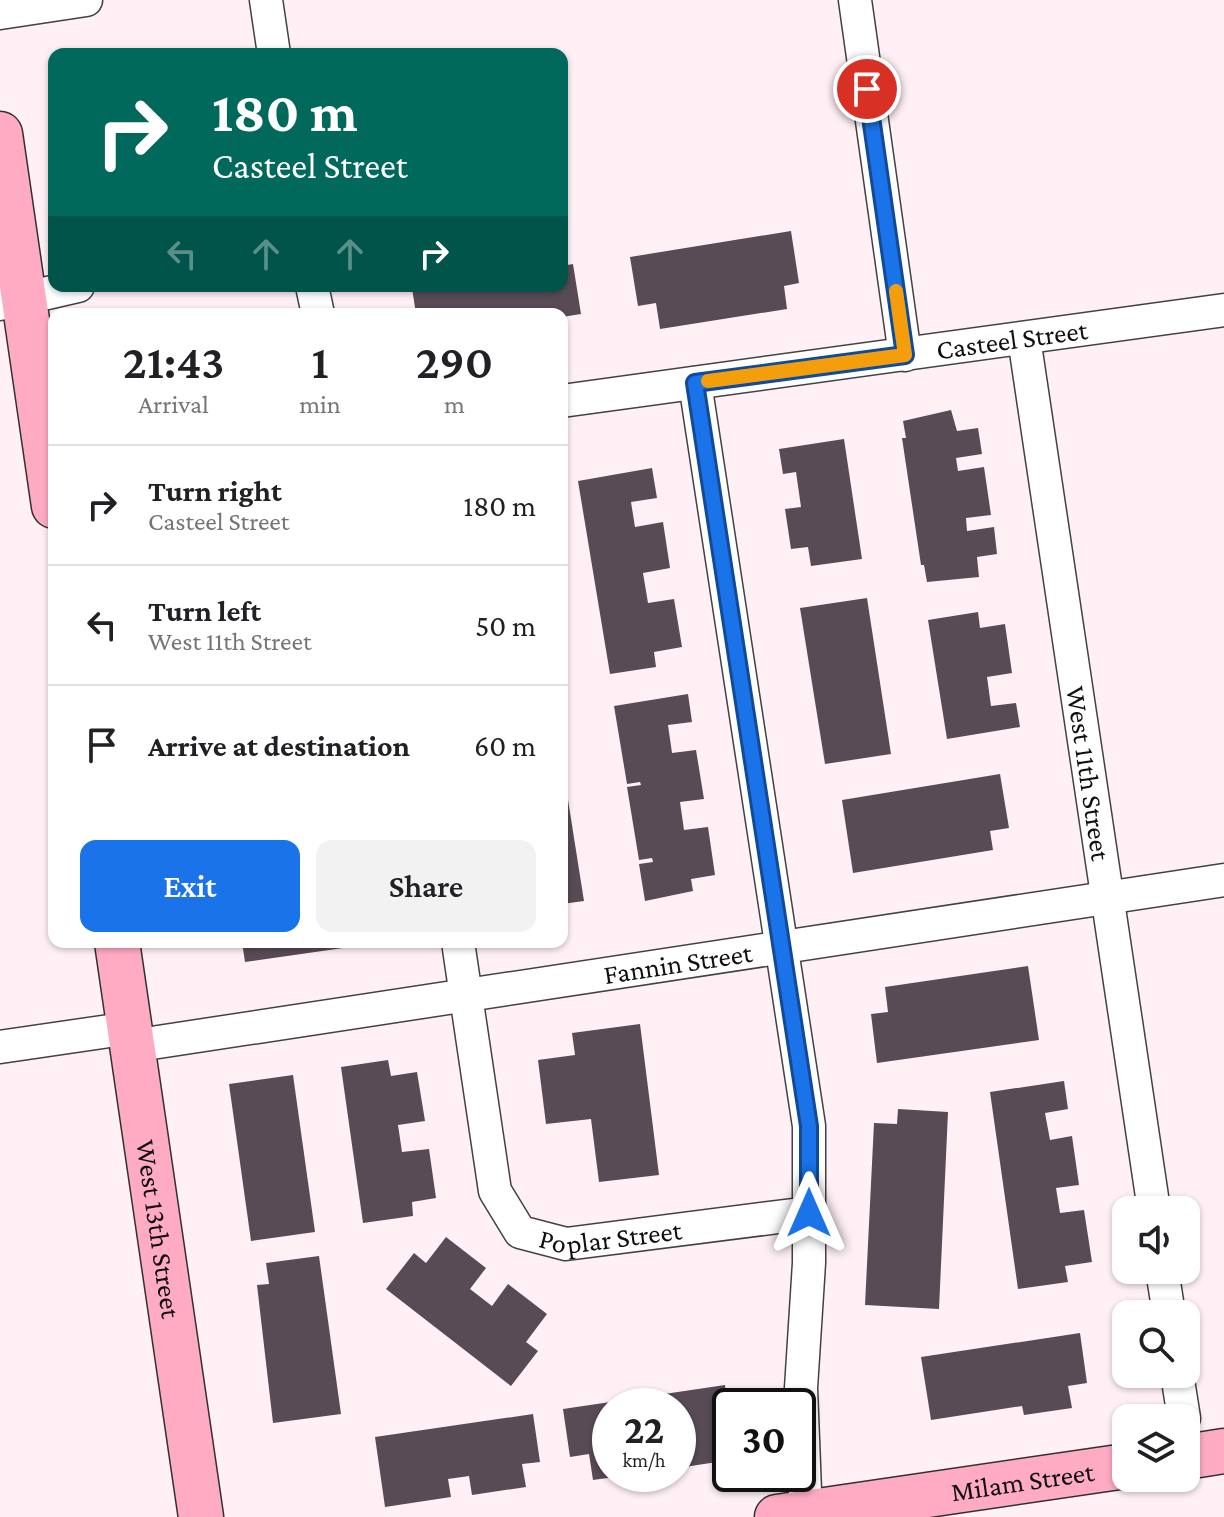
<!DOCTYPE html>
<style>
body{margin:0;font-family:"Crimson Pro",serif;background:#f2f2f2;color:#202124;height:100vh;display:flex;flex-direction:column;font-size:30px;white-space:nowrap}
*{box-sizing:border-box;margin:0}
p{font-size:26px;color:#757577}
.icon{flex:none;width:44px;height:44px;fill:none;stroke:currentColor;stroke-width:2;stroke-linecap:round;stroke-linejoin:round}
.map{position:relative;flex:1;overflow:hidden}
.drawer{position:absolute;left:48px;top:308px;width:520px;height:640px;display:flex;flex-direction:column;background:#fff;border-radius:16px;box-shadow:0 2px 6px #0004}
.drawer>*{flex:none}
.guide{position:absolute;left:48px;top:48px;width:520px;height:244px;border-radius:16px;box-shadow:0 2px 6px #0004;background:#00695c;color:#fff;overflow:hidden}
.buttons{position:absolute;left:1112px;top:1196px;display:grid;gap:16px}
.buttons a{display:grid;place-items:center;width:88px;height:88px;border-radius:16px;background:#fff;box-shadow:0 2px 6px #0004;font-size:40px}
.speed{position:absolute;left:592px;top:1388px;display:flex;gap:16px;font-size:40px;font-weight:700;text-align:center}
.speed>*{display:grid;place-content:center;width:104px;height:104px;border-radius:50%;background:#fff;box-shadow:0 2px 6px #0004;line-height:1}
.speed small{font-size:20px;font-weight:400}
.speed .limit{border:4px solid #111;border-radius:12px;background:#fff;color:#111}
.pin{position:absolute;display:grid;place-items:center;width:68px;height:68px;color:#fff;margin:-34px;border:4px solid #fff;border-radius:50%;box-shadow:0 2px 8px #0007}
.me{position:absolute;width:88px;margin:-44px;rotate:0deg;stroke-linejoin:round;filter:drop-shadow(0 0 6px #0008)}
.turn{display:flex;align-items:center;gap:28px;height:168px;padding:0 32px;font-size:36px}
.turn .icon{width:104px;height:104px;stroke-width:2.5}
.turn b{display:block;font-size:56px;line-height:68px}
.lanes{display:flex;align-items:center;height:76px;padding:0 32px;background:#0003;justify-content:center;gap:40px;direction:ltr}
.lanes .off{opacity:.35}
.eta{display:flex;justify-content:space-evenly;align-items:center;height:136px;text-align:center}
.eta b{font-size:48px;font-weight:600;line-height:56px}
.button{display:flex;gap:16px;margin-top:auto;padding:16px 32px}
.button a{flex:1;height:92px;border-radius:16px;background:#1a73e8;color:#fff;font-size:32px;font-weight:600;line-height:92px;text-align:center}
.button a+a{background:#f2f2f2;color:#202124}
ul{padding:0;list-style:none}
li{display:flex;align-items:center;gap:24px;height:120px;padding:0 32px;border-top:2px solid #e0e0e0}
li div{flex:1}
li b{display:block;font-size:30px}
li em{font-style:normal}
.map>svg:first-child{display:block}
.building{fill:#584b55}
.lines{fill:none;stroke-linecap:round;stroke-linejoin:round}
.street-casing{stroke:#424242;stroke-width:35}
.secondary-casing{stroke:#313131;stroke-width:47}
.street{stroke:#fff;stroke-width:32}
.secondary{stroke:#ffabc3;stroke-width:44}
.route-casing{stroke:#114b97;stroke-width:20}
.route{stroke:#1a73e8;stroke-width:14}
.slow{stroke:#f59e0b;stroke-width:14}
.labels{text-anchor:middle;stroke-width:8;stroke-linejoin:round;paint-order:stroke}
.street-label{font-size:28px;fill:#0f0f0f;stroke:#fff}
</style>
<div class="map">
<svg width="1224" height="1517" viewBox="0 0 1224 1517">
<rect width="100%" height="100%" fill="#fff0f6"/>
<!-- building -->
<path class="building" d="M791,231L799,283L784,286L787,309L660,329L656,303L638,306L630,257Z
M573,264L581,314L562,317V314H416L412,288L562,286V266Z
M951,410L957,431L978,428L982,454L956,458L958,471L984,467L991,515L966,518L967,531L994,527L997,554L977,557L979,577L927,582L924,565H921L902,438H906L903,421Z
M844,439L862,559L811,566L808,547L791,549L785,509L801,507L796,472L783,474L779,449Z
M652,468L657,498L631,502L635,527L663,522L670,568L643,573L648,603L674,599L682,647L654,652L656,667L610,674L578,481Z
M867,598L891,754L825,764L800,608Z
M978,612L980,628L1005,624L1012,673L987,677L991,706L1016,703L1020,727L947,739L928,620Z
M688,694L692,722L668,725L672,753L696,750L704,799L680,802L684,830L708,827L715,875L691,879L693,891L645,901L639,864L653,862L652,858L639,860L627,787L641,785L640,782L627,784L614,706Z
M562,762L584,901L562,904Z
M1000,774L1009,828L990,831L993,850L853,873L842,800Z
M242,942H370L371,944L245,962Z
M1028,966L1039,1040L877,1063L871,1014L888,1012L885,987Z
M640,1024L659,1175L599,1182L591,1119L546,1124L538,1060L575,1055L572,1033Z
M388,1060L391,1076L417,1072L425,1121L398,1125L402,1152L429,1149L436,1198L412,1202L413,1216L363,1223L341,1067Z
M293,1075L315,1232L251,1241L229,1084Z
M1064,1081L1068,1109L1045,1113L1050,1140L1072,1136L1079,1185L1056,1188L1060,1213L1084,1210L1092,1262L1065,1266L1068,1282L1018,1289L990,1092Z
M898,1109L948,1112L939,1309L865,1305L874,1123L897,1124Z
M446,1237L486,1268L470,1289L492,1306L508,1284L547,1314L526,1342L538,1351L511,1386L386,1289L414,1253L426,1263Z
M319,1256L341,1414L273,1423L257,1285L269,1284L266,1263Z
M1080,1333L1087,1383L1068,1386L1072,1408L1024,1415L1022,1406L931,1420L921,1357Z
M725,1385L730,1434L713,1436L717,1462L678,1468V1406H610V1474L622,1476L593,1480L589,1454L570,1457L563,1409Z
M533,1414L540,1462L522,1464L526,1487L472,1495L469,1476L448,1479L451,1497L385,1507L375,1437Z"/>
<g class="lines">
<defs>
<g id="street">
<path d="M266,0L274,54"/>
<path d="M855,0L905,355"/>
<path d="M0,13L86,0"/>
<path d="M312,286L318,314"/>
<path d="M0,304L78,286"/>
<path id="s1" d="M1024,338L1154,1210"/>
<path d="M695,383L809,1126V1263L801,1388L806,1517"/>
<path id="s2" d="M562,401L1224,310"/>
<path id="s3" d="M458,942L495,1191L520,1232L566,1244L809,1213"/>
<path id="s4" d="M132,1046L1224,880"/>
<path d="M0,1047L130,1028"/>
<path d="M1162,1270L1169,1314"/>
<path d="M1177,1374L1184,1418"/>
</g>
<g id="secondary">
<path d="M0,134L54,506"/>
<path id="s5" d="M117,942L201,1517"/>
<path d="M1186,1457L1224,1451"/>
<path id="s6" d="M777,1517L1126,1466"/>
</g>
</defs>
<!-- street casing -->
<use href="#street" class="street-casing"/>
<!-- secondary casing -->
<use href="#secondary" class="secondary-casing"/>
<!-- street -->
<use href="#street" class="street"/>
<!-- secondary -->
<use href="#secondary" class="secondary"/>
</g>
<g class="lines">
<defs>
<path id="route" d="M809,1213V1126L695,383L905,355L867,89"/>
</defs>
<!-- route casing -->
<use href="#route" class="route-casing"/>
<!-- route -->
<use href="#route" class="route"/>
<!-- slow -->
<path class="slow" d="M708,381L905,355L896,291"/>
</g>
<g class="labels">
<!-- street labels -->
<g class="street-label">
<text dy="10" stroke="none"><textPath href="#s2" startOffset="454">Casteel Street</textPath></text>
<text dy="10" stroke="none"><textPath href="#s1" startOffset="440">West 11th Street</textPath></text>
<text dy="10" stroke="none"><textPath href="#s4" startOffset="552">Fannin Street</textPath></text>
<text dy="10" stroke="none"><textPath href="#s5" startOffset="290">West 13th Street</textPath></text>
<text dy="10" stroke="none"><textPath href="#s3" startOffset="392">Poplar Street</textPath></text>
<text dy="10" stroke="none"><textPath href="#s6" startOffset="248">Milam Street</textPath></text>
</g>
</g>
</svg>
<div class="buttons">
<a><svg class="icon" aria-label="sound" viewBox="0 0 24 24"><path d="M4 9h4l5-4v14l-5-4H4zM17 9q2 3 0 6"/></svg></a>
<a><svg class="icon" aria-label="search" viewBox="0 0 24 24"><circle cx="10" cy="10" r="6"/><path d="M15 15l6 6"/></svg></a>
<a><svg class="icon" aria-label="layers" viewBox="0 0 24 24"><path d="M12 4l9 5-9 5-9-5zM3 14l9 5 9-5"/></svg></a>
</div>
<div class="speed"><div>22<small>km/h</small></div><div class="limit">30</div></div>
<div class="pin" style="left:867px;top:89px;background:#d93025"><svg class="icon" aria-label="arrive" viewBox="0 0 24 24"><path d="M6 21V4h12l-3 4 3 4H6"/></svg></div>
<svg class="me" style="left:809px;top:1213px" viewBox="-20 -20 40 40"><path d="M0-17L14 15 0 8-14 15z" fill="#1a73e8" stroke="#fff" stroke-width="4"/></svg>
<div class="guide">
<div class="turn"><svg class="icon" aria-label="right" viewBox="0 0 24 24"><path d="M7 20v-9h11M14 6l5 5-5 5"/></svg><div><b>180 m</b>Casteel Street</div></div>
<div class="lanes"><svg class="icon off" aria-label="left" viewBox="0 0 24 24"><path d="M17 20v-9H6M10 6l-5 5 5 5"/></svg><svg class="icon off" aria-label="ahead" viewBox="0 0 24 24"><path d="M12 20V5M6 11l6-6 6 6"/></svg><svg class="icon off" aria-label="ahead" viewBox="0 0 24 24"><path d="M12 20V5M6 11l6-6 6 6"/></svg><svg class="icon" aria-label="right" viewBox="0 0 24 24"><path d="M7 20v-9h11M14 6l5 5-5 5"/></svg></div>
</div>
<section class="drawer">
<div class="eta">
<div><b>21:43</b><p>Arrival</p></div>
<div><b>1</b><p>min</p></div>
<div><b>290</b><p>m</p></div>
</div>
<ul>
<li><svg class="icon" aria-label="right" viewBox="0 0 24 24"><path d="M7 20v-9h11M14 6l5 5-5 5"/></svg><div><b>Turn right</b><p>Casteel Street</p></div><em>180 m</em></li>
<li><svg class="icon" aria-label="left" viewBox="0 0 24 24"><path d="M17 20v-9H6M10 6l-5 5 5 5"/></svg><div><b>Turn left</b><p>West 11th Street</p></div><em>50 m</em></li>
<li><svg class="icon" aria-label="arrive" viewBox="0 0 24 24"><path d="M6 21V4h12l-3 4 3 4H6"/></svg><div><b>Arrive at destination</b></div><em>60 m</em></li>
</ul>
<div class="button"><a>Exit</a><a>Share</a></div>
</section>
</div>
